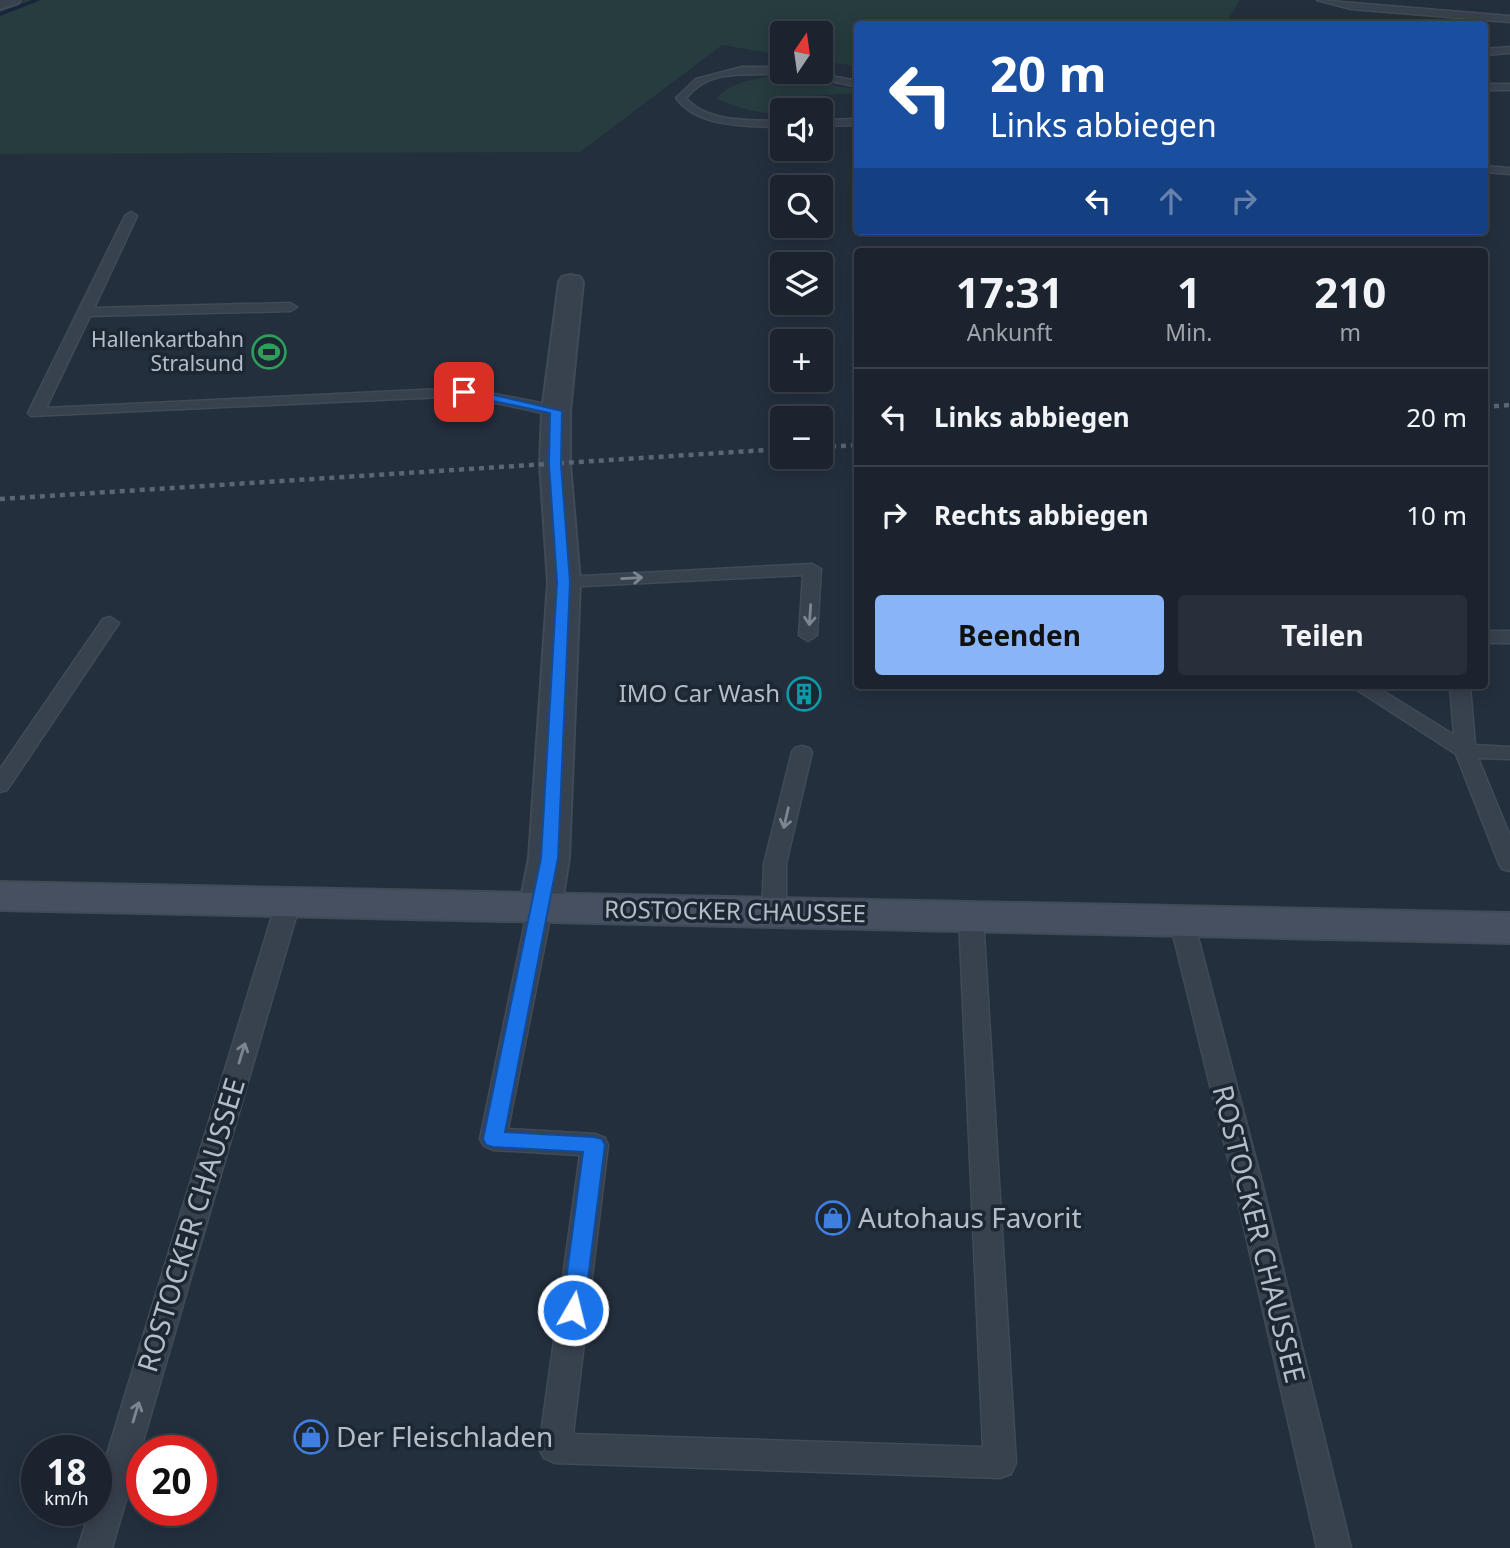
<!DOCTYPE html>
<html lang="de">
<meta charset="utf-8">
<style>
body{margin:0;font-family:"Noto Sans",sans-serif;background:#282f3a;color:#f1f3f6;height:100vh;display:flex;flex-direction:column;font-size:26px;white-space:nowrap}
*{box-sizing:border-box;margin:0}
p{font-size:23px;color:#a0a4aa}
.icon{flex:none;width:38px;height:38px;fill:none;stroke:currentColor;stroke-width:2;stroke-linecap:round;stroke-linejoin:round}
.map{position:relative;flex:1;overflow:hidden}
.sheet{position:absolute;left:854px;top:248px;width:634px;height:441px;display:flex;flex-direction:column;background:#1b232e;border-radius:7px;box-shadow:0 4px 18px #0003,0 0 0 2px #39404a}
.sheet>*{flex:none}
.top-card{position:absolute;left:854px;top:21px;width:634px;height:214px;border-radius:7px;box-shadow:0 4px 18px #0003,0 0 0 2px #39404a;background:#1a4fa0;color:#fff;overflow:hidden}
.needle{width:46px;rotate:13deg}
.controls{position:absolute;left:770px;top:21px;display:grid;gap:14px}
.controls a{display:grid;place-items:center;width:63px;height:63px;border-radius:7px;background:#1b232e;box-shadow:0 4px 18px #0003,0 0 0 2px #39404a;font-size:35px}
.speed{position:absolute;left:21px;top:1435px;display:flex;gap:14px;font-size:35px;font-weight:700;text-align:center}
.speed>*{display:grid;place-content:center;width:91px;height:91px;border-radius:50%;background:#1b232e;box-shadow:0 4px 18px #0003,0 0 0 2px #39404a;line-height:1}
.speed small{font-size:18px;font-weight:400}
.speed .limit{border:10px solid #d22;background:#fff;color:#111}
.pin{position:absolute;display:grid;place-items:center;width:60px;height:60px;color:#fff;margin:-30px;border-radius:14px;box-shadow:0 4px 10px #0006}
.me{position:absolute;width:77px;margin:-38px;rotate:8deg;stroke-linejoin:round;filter:drop-shadow(0 0 5px #0008)}
.turn{display:flex;align-items:center;gap:24px;height:147px;padding:0 21px;font-size:32px}
.turn .icon{width:91px;height:91px;stroke-width:2.5}
.turn b{display:block;font-size:49px;line-height:60px}
.lanes{display:flex;align-items:center;height:66px;padding:0 21px;background:#0003;justify-content:center;gap:35px;direction:ltr}
.lanes .off{opacity:.35}
.eta{display:flex;justify-content:space-evenly;align-items:center;height:119px;text-align:center}
.eta b{font-size:42px;font-weight:700;line-height:49px}
.action{display:flex;gap:14px;margin-top:auto;padding:14px 21px}
.action a{flex:1;height:80px;border-radius:7px;background:#8ab4f8;color:#111;font-size:28px;font-weight:700;line-height:80px;text-align:center}
.action a+a{background:#282f3a;color:#f1f3f6}
ul{padding:0;list-style:none}
li{display:flex;align-items:center;gap:21px;height:98px;padding:0 21px;border-top:2px solid #39404a}
li div{flex:1}
li b{display:block;font-size:26px}
li em{font-style:normal}
.map>svg:first-child{display:block}
.green{fill:#263c3f}
.lines{fill:none;stroke-linecap:round;stroke-linejoin:round}
.stream{fill:#17263c;fill-rule:evenodd}
.lane-casing{stroke:#414a57;stroke-width:3}
.street-casing{stroke:#414a57;stroke-width:4}
.secondary-casing{stroke:#414a57;stroke-width:4}
.lane{fill:#38414e;fill-rule:evenodd}
.street{fill:#38414e;fill-rule:evenodd}
.secondary{fill:#465061;fill-rule:evenodd}
.rail{stroke:#5a6575;stroke-width:4.5;stroke-dasharray:5 5;stroke-linecap:butt}
.oneway{stroke:#7c8592}
.route{fill:#1a73e8;stroke:#114b97;stroke-width:2}
.labels{text-anchor:middle;stroke-width:7;stroke-linejoin:round;paint-order:stroke}
.far-poi-label{font-size:21px;fill:#b4bcc9;stroke:#1d2633;text-anchor:end}
.poi-label{font-size:24px;fill:#b4bcc9;stroke:#1d2633;text-anchor:end}
.street-label{font-size:24px;fill:#b4bcc9;stroke:#1d2633}
.near-poi-label{font-size:28px;fill:#b4bcc9;stroke:#1d2633;text-anchor:start}
.near-street-label{font-size:28px;fill:#b4bcc9;stroke:#1d2633}
</style>
<div class="map">
<svg width="1510" height="1548" viewBox="0 0 1510 1548">
<rect width="100%" height="100%" fill="#242f3e"/>
<!-- green -->
<path class="green" d="M12,0H1240L1225,24H858L857,66L821,61V33H782V55L722,45L580,152L0,154V4Z
M770,76L857,89V93L776,98L782,113C758,114 739,108 717,99C725,84 754,79 770,76Z"/>
<g class="lines">
<!-- stream -->
<path class="stream" d="M32,0H41L0,16V12Z"/>
<defs>
<path id="lane" d="M1317,0L1510,16V22L1351,9Z
M1510,47V53L1484,55V49Z
M742,67H782V72H786C751,79 714,64 686,98C706,123 753,120 782,121V127C748,126 698,128 676,98L696,79Z
M790,72H809L858,81V87Z
M1484,84H1510V90H1484Z
M858,119V125L821,126V120Z
M1484,166L1510,168V174L1484,172Z
M131,212L137,216L94,308L290,303L297,307L290,311L90,316L46,408L464,388L556,406L564,411L556,416L464,396L31,416L28,413L125,216Z
M812,564L821,569L817,635L808,641L799,635L803,575L564,587L555,582L564,577Z
M110,617L119,623L7,790L0,792V769L103,619Z
M1484,631H1510V643H1484Z
M1351,686H1375L1454,735L1450,686H1470L1475,745L1510,747V759L1478,758L1510,836V871L1502,869L1499,864L1456,754Z
M802,746L809,748L812,752L786,864V913L782,919L774,921L766,919L762,913L764,864L792,752L795,748Z
M288,895L296,897L300,903L112,1548H78L90,1510H96V1490L276,903L280,897Z
M540,900L548,902L552,908L508,1129L595,1134L605,1138L608,1145L573,1434L983,1447L959,917L963,911L971,909L979,911L983,917L1016,1463L1011,1474L1000,1478L555,1463L544,1458L539,1448L580,1155L493,1150L484,1146L480,1139L528,908L532,902Z
M1182,914L1190,916L1194,922L1262,1183L1351,1548H1317L1234,1183L1170,922L1174,916Z"/>
<path id="street" d="M0,0H20L18,3L0,9Z
M571,275L580,277L583,282L570,411V464L580,582L569,858L561,908L555,918L540,922L525,918L519,908L529,858L548,582L540,464L542,411L559,282L562,277Z"/>
<path id="secondary" d="M0,882L1510,913V943L0,910Z"/>
</defs>
<!-- lane casing -->
<use href="#lane" class="lane-casing"/>
<!-- street casing -->
<use href="#street" class="street-casing"/>
<!-- secondary casing -->
<use href="#secondary" class="secondary-casing"/>
<!-- lane -->
<use href="#lane" class="lane"/>
<!-- street -->
<use href="#street" class="street"/>
<!-- secondary -->
<use href="#secondary" class="secondary"/>
<!-- rail -->
<path class="rail" d="M1484,407L1510,405
M821,447L858,445
M0,499L782,449"/>
</g>
<!-- one-way arrows -->
<defs><path id="oneway-shaft" d="M-6 0H5M1.5-3L5.5 0L1.5 3" fill="none" stroke-width="1.6" stroke-linecap="round" stroke-linejoin="round" transform="scale(1.75)"/></defs>
<g class="oneway">
<use href="#oneway-shaft" transform="translate(632 578) rotate(-3)"/>
<use href="#oneway-shaft" transform="translate(810 615) rotate(94)"/>
<use href="#oneway-shaft" transform="translate(786 818) rotate(103)"/>
<use href="#oneway-shaft" transform="translate(242 1053) rotate(-73)"/>
<use href="#oneway-shaft" transform="translate(136 1412) rotate(-73)"/>
</g>
<!-- route -->
<path class="route" d="M464,388L562,411L561,464L570,582L558,858L505,1132L594,1137L602,1139L605,1145L584,1310L581,1317L573,1320L565,1317L562,1310L583,1152L493,1147L486,1145L483,1139L541,858L557,582L549,464L550,413L460,394V389Z"/>
<!-- icons -->
<defs>
<symbol id="stadium-ring" viewBox="-11 -11 22 22"><circle r="9.5" fill="#1d2633" stroke="#2e9e5b" stroke-width="1.5"/><path d="M0-5a6.5 5 0 1 0 0 10a6.5 5 0 1 0 0-10ZM-3.5-1.8h7v3.6h-7Z" fill="#2e9e5b"/></symbol>
<symbol id="building-ring" viewBox="-11 -11 22 22"><circle r="9.5" fill="#1d2633" stroke="#0f9aa8" stroke-width="1.5"/><path d="M-4-6H4V6H1V3H-1V6H-4ZM-2.5-4.3h1.7v1.8h-1.7ZM.8-4.3h1.7v1.8H.8ZM-2.5-1h1.7V.8h-1.7ZM.8-1h1.7V.8H.8Z" fill="#0f9aa8"/></symbol>
<symbol id="shop-ring" viewBox="-11 -11 22 22"><circle r="9.5" fill="#1d2633" stroke="#3f7fe0" stroke-width="1.5"/><path d="M-5-2.5h2.3a2.7 3.5 0 0 1 5.4 0H5L5.5 6h-11ZM-1.5-2.5h3a1.5 2.3 0 0 0-3 0Z" fill="#3f7fe0"/></symbol>
</defs>
<g fill-rule="evenodd">
<use href="#stadium-ring" x="250" y="333" width="38" height="38"/>
<use href="#building-ring" x="785" y="675" width="38" height="38"/>
<use href="#shop-ring" x="814" y="1199" width="38" height="38"/>
<use href="#shop-ring" x="292" y="1418" width="38" height="38"/>
</g>
<g class="labels">
<!-- far-poi labels -->
<g class="far-poi-label">
<text x="244" y="347">Hallenkartbahn<tspan x="244" dy="24">Stralsund</tspan></text>
</g>
<!-- poi labels -->
<g class="poi-label">
<text x="780" y="702">IMO Car Wash</text>
</g>
<!-- street labels -->
<g class="street-label">
<text transform="translate(735 912) rotate(1)" y="8">ROSTOCKER CHAUSSEE</text>
</g>
<!-- near-poi labels -->
<g class="near-poi-label">
<text x="858" y="1228">Autohaus Favorit</text>
<text x="336" y="1447">Der Fleischladen</text>
</g>
<!-- near-street labels -->
<g class="near-street-label">
<text transform="translate(191 1225) rotate(-73)" y="10">ROSTOCKER CHAUSSEE</text>
<text transform="translate(1259 1234) rotate(76)" y="10">ROSTOCKER CHAUSSEE</text>
</g>
</g>
</svg>
<div class="controls">
<a><svg class="needle" viewBox="-14 -14 28 28"><path d="M0-13l5 13h-10z" fill="#e53935"/><path d="M0 13l5-13h-10z" fill="#a0a4aa"/></svg></a>
<a><svg class="icon" aria-label="sound" viewBox="0 0 24 24"><path d="M4 9h4l5-4v14l-5-4H4zM17 9q2 3 0 6"/></svg></a>
<a><svg class="icon" aria-label="search" viewBox="0 0 24 24"><circle cx="10" cy="10" r="6"/><path d="M15 15l6 6"/></svg></a>
<a><svg class="icon" aria-label="layers" viewBox="0 0 24 24"><path d="M12 4l9 5-9 5-9-5zM3 14l9 5 9-5"/></svg></a>
<a>+</a>
<a>−</a>
</div>
<div class="speed"><div>18<small>km/h</small></div><div class="limit">20</div></div>
<div class="pin" style="left:464px;top:392px;background:#d93025"><svg class="icon" aria-label="arrive" viewBox="0 0 24 24"><path d="M6 21V4h12l-3 4 3 4H6"/></svg></div>
<svg class="me" style="left:573px;top:1310px" viewBox="-20 -20 40 40"><circle r="17" fill="#1a73e8" stroke="#fff" stroke-width="3"/><path d="M0-11L8 9 0 5-8 9z" fill="#fff"/></svg>
<div class="top-card">
<div class="turn"><svg class="icon" aria-label="left" viewBox="0 0 24 24"><path d="M17 20v-9H6M10 6l-5 5 5 5"/></svg><div><b>20 m</b>Links abbiegen</div></div>
<div class="lanes"><svg class="icon" aria-label="left" viewBox="0 0 24 24"><path d="M17 20v-9H6M10 6l-5 5 5 5"/></svg><svg class="icon off" aria-label="ahead" viewBox="0 0 24 24"><path d="M12 20V5M6 11l6-6 6 6"/></svg><svg class="icon off" aria-label="right" viewBox="0 0 24 24"><path d="M7 20v-9h11M14 6l5 5-5 5"/></svg></div>
</div>
<section class="sheet">
<div class="eta">
<div><b>17:31</b><p>Ankunft</p></div>
<div><b>1</b><p>Min.</p></div>
<div><b>210</b><p>m</p></div>
</div>
<ul>
<li><svg class="icon" aria-label="left" viewBox="0 0 24 24"><path d="M17 20v-9H6M10 6l-5 5 5 5"/></svg><div><b>Links abbiegen</b></div><em>20 m</em></li>
<li><svg class="icon" aria-label="right" viewBox="0 0 24 24"><path d="M7 20v-9h11M14 6l5 5-5 5"/></svg><div><b>Rechts abbiegen</b></div><em>10 m</em></li>
</ul>
<div class="action"><a>Beenden</a><a>Teilen</a></div>
</section>
</div>
